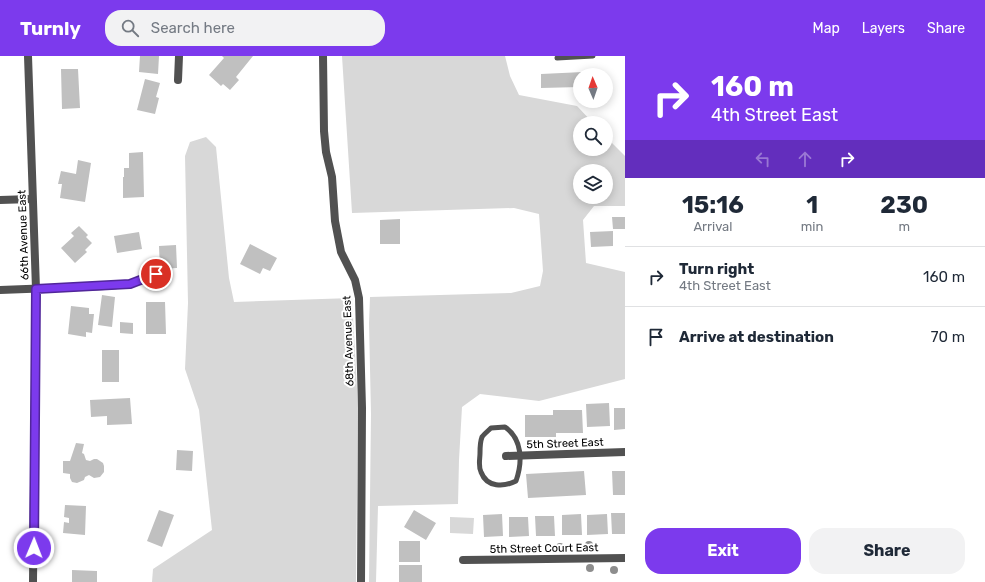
<!DOCTYPE html>
<style>
body{margin:0;font-family:Rubik,sans-serif;background:#f2f2f3;color:#1f2937;height:100vh;display:flex;flex-direction:column;font-size:15px;white-space:nowrap}
*{box-sizing:border-box;margin:0}
p{font-size:13px;color:#747a83}
.icon{flex:none;width:22px;height:22px;fill:none;stroke:currentColor;stroke-width:2;stroke-linecap:round;stroke-linejoin:round}
.map{position:relative;flex:1;overflow:hidden}
.details{display:flex;flex-direction:column;background:#fff;width:360px}
.details>*{flex:none}
.hud{background:#7c3aed;color:#fff;overflow:hidden}
.needle{width:26px;rotate:358deg}
.controls{position:absolute;left:573px;top:12px;display:grid;gap:8px}
.controls a{display:grid;place-items:center;width:40px;height:40px;border-radius:50%;background:#fff;box-shadow:0 2px 10px #0003;font-size:20px}
.pin{position:absolute;display:grid;place-items:center;width:34px;height:34px;color:#fff;margin:-17px;border:2px solid #fff;border-radius:50%;box-shadow:0 1px 4px #0007}
.me{position:absolute;width:44px;margin:-22px;rotate:1deg;stroke-linejoin:round;filter:drop-shadow(0 0 3px #0008)}
.turn{display:flex;align-items:center;gap:14px;height:84px;padding:0 20px;font-size:18px}
.turn .icon{width:52px;height:52px;stroke-width:2.5}
.turn b{display:block;font-size:28px;line-height:34px}
.lanes{display:flex;align-items:center;height:38px;padding:0 20px;background:#0003;justify-content:center;gap:20px;direction:ltr}
.lanes .off{opacity:.35}
.eta{display:flex;justify-content:space-evenly;align-items:center;height:68px;text-align:center}
.eta b{font-size:24px;font-weight:700;line-height:28px}
.button{display:flex;gap:8px;margin-top:auto;padding:8px 20px}
.button a{flex:1;height:46px;border-radius:16px;background:#7c3aed;color:#fff;font-size:16px;font-weight:700;line-height:46px;text-align:center}
.button a+a{background:#f2f2f3;color:#1f2937}
ul{padding:0;list-style:none}
li{display:flex;align-items:center;gap:12px;height:60px;padding:0 20px;border-top:1px solid #e0e1e3}
li div{flex:1}
li b{display:block;font-size:15px}
li em{font-style:normal}
header{display:flex;align-items:center;gap:24px;box-sizing:border-box;height:56px;padding:0 20px;background:#7c3aed;color:#fff}
header strong{font-size:19px}
nav{display:flex;gap:22px;margin-inline-start:auto;font-size:14px}
.search{width:280px;height:36px;background:#f2f2f3;display:flex;align-items:center;gap:10px;box-sizing:border-box;padding:0 14px;border-radius:16px;color:#747a83;font-size:15px}
main{display:flex;flex:1;min-height:0}
.map>svg:first-child{display:block}
.green{fill:#d8d8d8;fill-rule:evenodd}
.building{fill:#c0c0c0}
.lines{fill:none;stroke-linecap:round;stroke-linejoin:round}
.service{stroke:#515151;stroke-width:5}
.minor{stroke:#515151;stroke-width:8}
.tertiary{stroke:#515151;stroke-width:8}
.tree{fill:#8d8d8d}
.route-casing{stroke:#51269a;stroke-width:10}
.route{stroke:#7c3aed;stroke-width:7}
.labels{text-anchor:middle;stroke-width:4;stroke-linejoin:round;paint-order:stroke}
.street-label{font-size:11px;fill:#000;stroke:#fff}
</style>
<header>
<strong>Turnly</strong>
<div class="search"><svg class="icon" aria-label="search" viewBox="0 0 24 24"><circle cx="10" cy="10" r="6"/><path d="M15 15l6 6"/></svg>Search here</div>
<nav><a>Map</a><a>Layers</a><a>Share</a></nav>
</header>
<main>
<div class="map">
<svg width="625" height="526" viewBox="0 0 625 526">
<rect width="100%" height="100%" fill="#fff"/>
<!-- green -->
<path class="green" d="M342,0H505L510,20L519,39L577,50L593,67H580V93H606V81L625,100V150H594L583,164L586,207L625,216V323L539,345L480,338L462,351L459,404L458,448L378,450L376,526H369L371,358L369,267L370,241L511,237L540,230L543,215L539,158L514,152L352,157ZM580,115H606V141H580Z
M206,81L216,91L229,222L234,246L352,242L358,351L356,526H152L153,513L212,474L199,354L185,313L188,247L185,100L190,86Z
M450,461L474,462L473,478L450,477Z"/>
<!-- building -->
<path class="building" d="M140,0H159L158,18L139,16Z
M222,0H253L236,21L239,24L230,34L223,28L221,30L209,19L224,2Z
M61,13H78L80,52L62,53Z
M583,16V19H580V31L541,32V18Z
M145,23L160,27L156,41L159,42L155,58L137,54Z
M143,96L144,141L123,142V121H124V112H129V97Z
M78,104L91,107L85,146L60,142L62,128H58L61,115L76,118Z
M612,161H625V173H613Z
M400,163V188H380V164Z
M79,170L88,179L86,181L92,187L85,194L87,196L75,207L61,192L74,180L71,177Z
M613,175V190L591,191L590,176Z
M139,176L142,193L117,197L114,180Z
M250,188L277,202L270,215L263,212L260,218L240,208Z
M176,189L177,212L160,213L159,190Z
M102,239L115,241L112,271L98,269Z
M146,246H165L166,278H146Z
M71,250L89,252V258H94L92,277L86,276V281L68,278Z
M120,266L133,267V278L120,277Z
M102,294H119V326H102Z
M130,342L132,368L107,369V360L91,361L90,344Z
M609,347L610,370L587,371L586,348Z
M614,352H625V373L614,374Z
M553,354H582L583,377H556V381H525V359H553Z
M76,387L84,388L82,397L84,398L86,404L90,405L94,403H97L103,407L104,410V416L100,421L94,422L89,419L85,421L84,424L77,427L72,426L70,422V418L63,417V405H70Z
M177,394L193,395L192,415L176,414Z
M584,415L586,439L528,442L526,418Z
M612,415H625V439H613Z
M65,449L86,450L85,479L63,477L64,466L69,467V462L64,461Z
M159,454L174,459L162,491L147,485Z
M414,454L436,467L426,484L404,471Z
M611,457H625V478H612Z
M502,458L503,480L484,481L483,459Z
M581,458L582,479H562V459Z
M607,458L608,478L587,479V459Z
M535,460H554L555,480H536Z
M509,461H528L529,480L509,481Z
M399,485H420V506H399Z
M399,509H422V526H399Z
M72,514L97,515V526H72Z"/>
<g class="lines">
<!-- service -->
<path class="service" d="M557,2L593,0
M505,371C522,383 523,405 516,425C504,431 487,432 481,416C478,410 480,403 480,397C480,392 480,386 482,381C484,378 488,375 491,372Z"/>
<!-- minor -->
<path class="minor" d="M323,0L324,75L326,96L332,121L335,165L341,196L355,224L359,242L362,352L361,526
M178,24L179,0
M0,144L32,143
M0,234L105,230L130,228L156,218
M506,400L625,396
M463,504L625,502"/>
<!-- tertiary -->
<path class="tertiary" d="M28,0L36,233L33,526"/>
</g>
<!-- trees -->
<g class="tree">
<circle cx="589" cy="489" r="4"/>
<circle cx="560" cy="491" r="4"/>
<circle cx="590" cy="512" r="4"/>
<circle cx="614" cy="514" r="4"/>
</g>
<g class="lines">
<defs>
<path id="route" d="M34,492L36,233L130,228L156,218"/>
</defs>
<!-- route casing -->
<use href="#route" class="route-casing"/>
<!-- route -->
<use href="#route" class="route"/>
</g>
<g class="labels">
<!-- street labels -->
<g class="street-label">
<text transform="translate(23 179) rotate(-92)" y="4">66th Avenue East</text>
<text transform="translate(348 285) rotate(-92)" y="4">68th Avenue East</text>
<text transform="translate(565 387) rotate(-2)" y="4">5th Street East</text>
<text transform="translate(544 492) rotate(-1)" y="4">5th Street Court East</text>
</g>
</g>
</svg>
<div class="controls">
<a><svg class="needle" viewBox="-14 -14 28 28"><path d="M0-13l5 13h-10z" fill="#e53935"/><path d="M0 13l5-13h-10z" fill="#747a83"/></svg></a>
<a><svg class="icon" aria-label="search" viewBox="0 0 24 24"><circle cx="10" cy="10" r="6"/><path d="M15 15l6 6"/></svg></a>
<a><svg class="icon" aria-label="layers" viewBox="0 0 24 24"><path d="M12 4l9 5-9 5-9-5zM3 14l9 5 9-5"/></svg></a>
</div>
<div class="pin" style="left:156px;top:218px;background:#d93025"><svg class="icon" aria-label="arrive" viewBox="0 0 24 24"><path d="M6 21V4h12l-3 4 3 4H6"/></svg></div>
<svg class="me" style="left:34px;top:492px" viewBox="-20 -20 40 40"><circle r="17" fill="#7c3aed" stroke="#fff" stroke-width="3"/><path d="M0-11L8 9 0 5-8 9z" fill="#fff"/></svg>
</div>
<section class="details">
<div class="hud">
<div class="turn"><svg class="icon" aria-label="right" viewBox="0 0 24 24"><path d="M7 20v-9h11M14 6l5 5-5 5"/></svg><div><b>160 m</b>4th Street East</div></div>
<div class="lanes"><svg class="icon off" aria-label="left" viewBox="0 0 24 24"><path d="M17 20v-9H6M10 6l-5 5 5 5"/></svg><svg class="icon off" aria-label="ahead" viewBox="0 0 24 24"><path d="M12 20V5M6 11l6-6 6 6"/></svg><svg class="icon" aria-label="right" viewBox="0 0 24 24"><path d="M7 20v-9h11M14 6l5 5-5 5"/></svg></div>
</div>
<div class="eta">
<div><b>15:16</b><p>Arrival</p></div>
<div><b>1</b><p>min</p></div>
<div><b>230</b><p>m</p></div>
</div>
<ul>
<li><svg class="icon" aria-label="right" viewBox="0 0 24 24"><path d="M7 20v-9h11M14 6l5 5-5 5"/></svg><div><b>Turn right</b><p>4th Street East</p></div><em>160 m</em></li>
<li><svg class="icon" aria-label="arrive" viewBox="0 0 24 24"><path d="M6 21V4h12l-3 4 3 4H6"/></svg><div><b>Arrive at destination</b></div><em>70 m</em></li>
</ul>
<div class="button"><a>Exit</a><a>Share</a></div>
</section>
</main>
